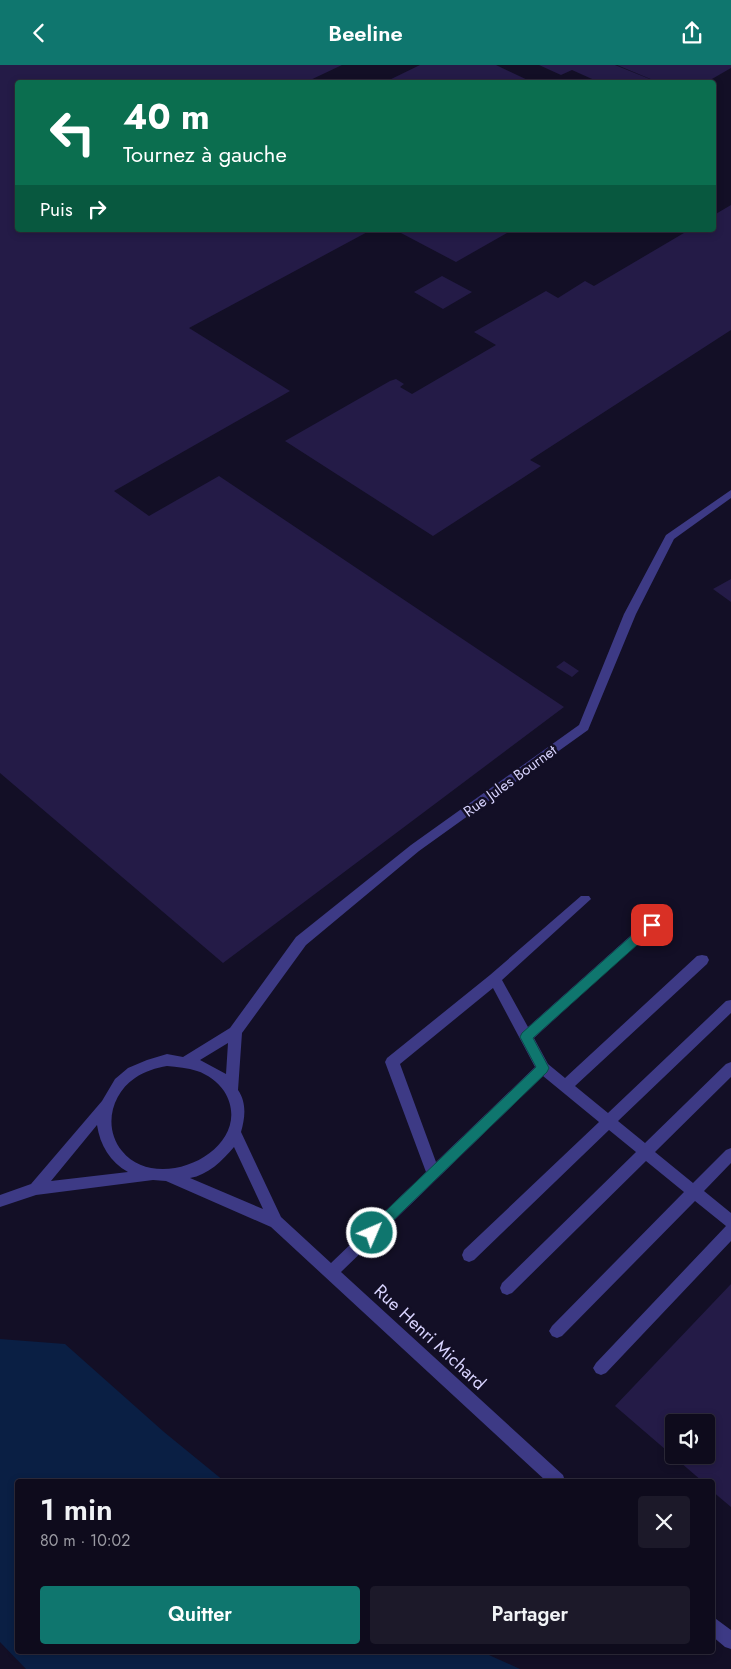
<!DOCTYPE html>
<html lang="fr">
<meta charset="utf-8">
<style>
body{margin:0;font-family:Jost,sans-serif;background:#1c1929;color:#f1f3f6;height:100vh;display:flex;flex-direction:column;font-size:19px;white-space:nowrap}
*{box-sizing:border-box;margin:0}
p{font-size:16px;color:#9b9ba3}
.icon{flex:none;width:28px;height:28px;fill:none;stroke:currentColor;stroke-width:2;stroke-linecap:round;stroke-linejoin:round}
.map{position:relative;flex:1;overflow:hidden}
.panel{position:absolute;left:15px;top:1414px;width:700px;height:175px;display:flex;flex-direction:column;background:#0e0b1c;border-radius:5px;box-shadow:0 2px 8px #0003,0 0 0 1px #2e2b3b}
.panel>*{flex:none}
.banner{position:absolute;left:15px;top:15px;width:701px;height:152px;border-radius:5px;box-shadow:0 2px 8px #0003,0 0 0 1px #2e2b3b;background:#0b6e4f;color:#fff;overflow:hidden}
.fabs{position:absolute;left:665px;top:1349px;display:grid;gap:10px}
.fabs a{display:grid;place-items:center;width:50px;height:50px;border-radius:5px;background:#0e0b1c;box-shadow:0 2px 8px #0003,0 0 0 1px #2e2b3b;font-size:25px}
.pin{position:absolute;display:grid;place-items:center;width:42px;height:42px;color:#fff;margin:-21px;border-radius:10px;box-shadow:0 2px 8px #0006}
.me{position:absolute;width:55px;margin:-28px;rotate:45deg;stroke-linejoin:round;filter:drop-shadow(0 0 4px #0008)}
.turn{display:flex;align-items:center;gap:18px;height:105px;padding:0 25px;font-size:22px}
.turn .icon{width:65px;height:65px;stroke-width:2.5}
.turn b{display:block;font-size:35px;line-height:42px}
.then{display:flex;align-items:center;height:48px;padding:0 25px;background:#0003;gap:10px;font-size:19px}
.round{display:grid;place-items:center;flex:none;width:52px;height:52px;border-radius:5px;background:#1c1929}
.summary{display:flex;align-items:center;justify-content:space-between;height:85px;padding:0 25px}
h1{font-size:30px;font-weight:600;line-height:38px}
.button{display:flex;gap:10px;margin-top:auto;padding:10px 25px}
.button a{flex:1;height:58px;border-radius:5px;background:#0f766e;color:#fff;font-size:20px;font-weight:600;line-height:58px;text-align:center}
.button a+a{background:#1c1929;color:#f1f3f6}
header{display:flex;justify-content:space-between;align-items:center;height:65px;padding:0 25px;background:#0f766e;color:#fff;font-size:22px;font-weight:600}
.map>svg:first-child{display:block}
.water{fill:#0a1f44}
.building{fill:#241b47;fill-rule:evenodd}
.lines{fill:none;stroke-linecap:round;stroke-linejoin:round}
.minor{fill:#3d3a85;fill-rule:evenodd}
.route{fill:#0f766e;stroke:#0a4d48}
.labels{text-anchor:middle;stroke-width:5;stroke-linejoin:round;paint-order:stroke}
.street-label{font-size:15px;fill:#d9d4ff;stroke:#130f26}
.near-street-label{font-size:18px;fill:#d9d4ff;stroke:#130f26}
</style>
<header><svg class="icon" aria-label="back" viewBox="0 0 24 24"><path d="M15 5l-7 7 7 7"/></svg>Beeline<svg class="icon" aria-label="share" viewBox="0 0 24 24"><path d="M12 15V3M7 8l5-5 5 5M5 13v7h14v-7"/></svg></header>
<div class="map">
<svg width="731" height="1604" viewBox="0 0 731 1604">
<rect width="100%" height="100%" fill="#130f26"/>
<!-- water -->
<path class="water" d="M0,1274L65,1279L164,1367L224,1416H18V1586H480L520,1604H26L0,1577Z"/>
<!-- building -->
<path class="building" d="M0,0H342L304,18H18V165H371L189,263L290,326L114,426L149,451L219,411L564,642L223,898L0,708Z
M420,0H496L534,18H383Z
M539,0H615L657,17L601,18L572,5L561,10Z
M617,0H731V3L705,18H660Z
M731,140V265L530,395L541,401L433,471L285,376L390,316L396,314L404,319L400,322L412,329L496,280L474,267L546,226L558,233L585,216L594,221L689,165H714V150Z
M406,165H512L456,197L401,168Z
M442,211L472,227L443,244L414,227Z
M731,514V537L713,524Z
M564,596L579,606L572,612L556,602Z
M731,1219V1442L712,1426V1416H702L615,1341ZM674,1358H706V1390H674Z"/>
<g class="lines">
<!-- minor -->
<path class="minor" d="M731,425V433L674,474L636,549L588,665L419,786L306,880L242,968L238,1025C247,1038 245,1053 241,1067L281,1152L331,1198L426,1107L385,997L387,993L490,910L581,831H589L591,834L502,915L528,962L647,856H657L658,860L534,973L548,999L565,1013L697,891L702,890L707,891L709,895L707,899L575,1021L608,1048L726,936L731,935V948L618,1056L645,1078L726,999L731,997V1012L655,1087L693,1118L726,1085L731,1083V1098L704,1126L731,1148V1176L606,1308L601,1310L596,1308L593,1303L596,1298L726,1161L695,1136L562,1271L557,1273L552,1271L549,1266L552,1261L684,1127L646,1096L512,1228L507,1230L502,1228L500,1223L502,1218L636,1087L609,1065L474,1195L469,1197L464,1195L462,1190L464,1185L599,1057L543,1011L341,1207L563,1410L565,1416H546L271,1162L166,1116L153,1115L36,1130L0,1142V1130L31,1119L102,1036L115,1014L128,1003L147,995L167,989L183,992L230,963L296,872L411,780L579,660L624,549L666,470ZM493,923L535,1002L436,1097L400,999ZM228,978L226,1009L200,995ZM167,1001C177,1002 188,1003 197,1006C207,1009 218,1017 224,1026C259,1082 159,1132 122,1086C103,1063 111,1029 135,1013C145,1006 156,1003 167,1001ZM97,1060C100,1080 110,1097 128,1107L51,1116ZM234,1082L263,1144L190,1113C208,1110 222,1096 234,1082Z
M712,1551L731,1565V1584L725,1582L712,1571Z"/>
</g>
<!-- route -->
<path class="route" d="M652,855L656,856L658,860L656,863L533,973L549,1003L547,1007L376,1172L372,1174L367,1172L365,1168L367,1164L536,1002L520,972L522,968L648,856Z"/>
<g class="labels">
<!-- street labels -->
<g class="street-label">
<text transform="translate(510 716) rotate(-36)" y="5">Rue Jules Bournet</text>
</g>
<!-- near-street labels -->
<g class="near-street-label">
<text transform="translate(430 1272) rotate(43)" y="6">Rue Henri Michard</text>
</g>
</g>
</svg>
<div class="fabs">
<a><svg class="icon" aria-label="sound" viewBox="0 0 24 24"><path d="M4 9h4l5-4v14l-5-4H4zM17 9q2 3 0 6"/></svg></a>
</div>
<div class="pin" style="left:652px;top:860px;background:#d93025"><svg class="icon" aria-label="arrive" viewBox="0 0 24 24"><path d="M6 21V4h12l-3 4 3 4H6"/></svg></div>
<svg class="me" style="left:372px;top:1168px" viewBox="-20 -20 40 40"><circle r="17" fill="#0f766e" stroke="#fff" stroke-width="3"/><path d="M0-11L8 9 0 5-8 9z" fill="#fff"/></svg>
<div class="banner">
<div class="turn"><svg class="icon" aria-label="left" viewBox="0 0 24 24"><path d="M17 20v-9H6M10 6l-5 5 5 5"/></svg><div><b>40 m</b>Tournez à gauche</div></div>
<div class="then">Puis<svg class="icon" aria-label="right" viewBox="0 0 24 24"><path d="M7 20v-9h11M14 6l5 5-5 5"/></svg></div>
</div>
<section class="panel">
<div class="summary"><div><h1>1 min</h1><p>80 m · 10:02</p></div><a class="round"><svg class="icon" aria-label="close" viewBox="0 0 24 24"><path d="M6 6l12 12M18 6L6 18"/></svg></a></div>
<div class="button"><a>Quitter</a><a>Partager</a></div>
</section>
</div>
